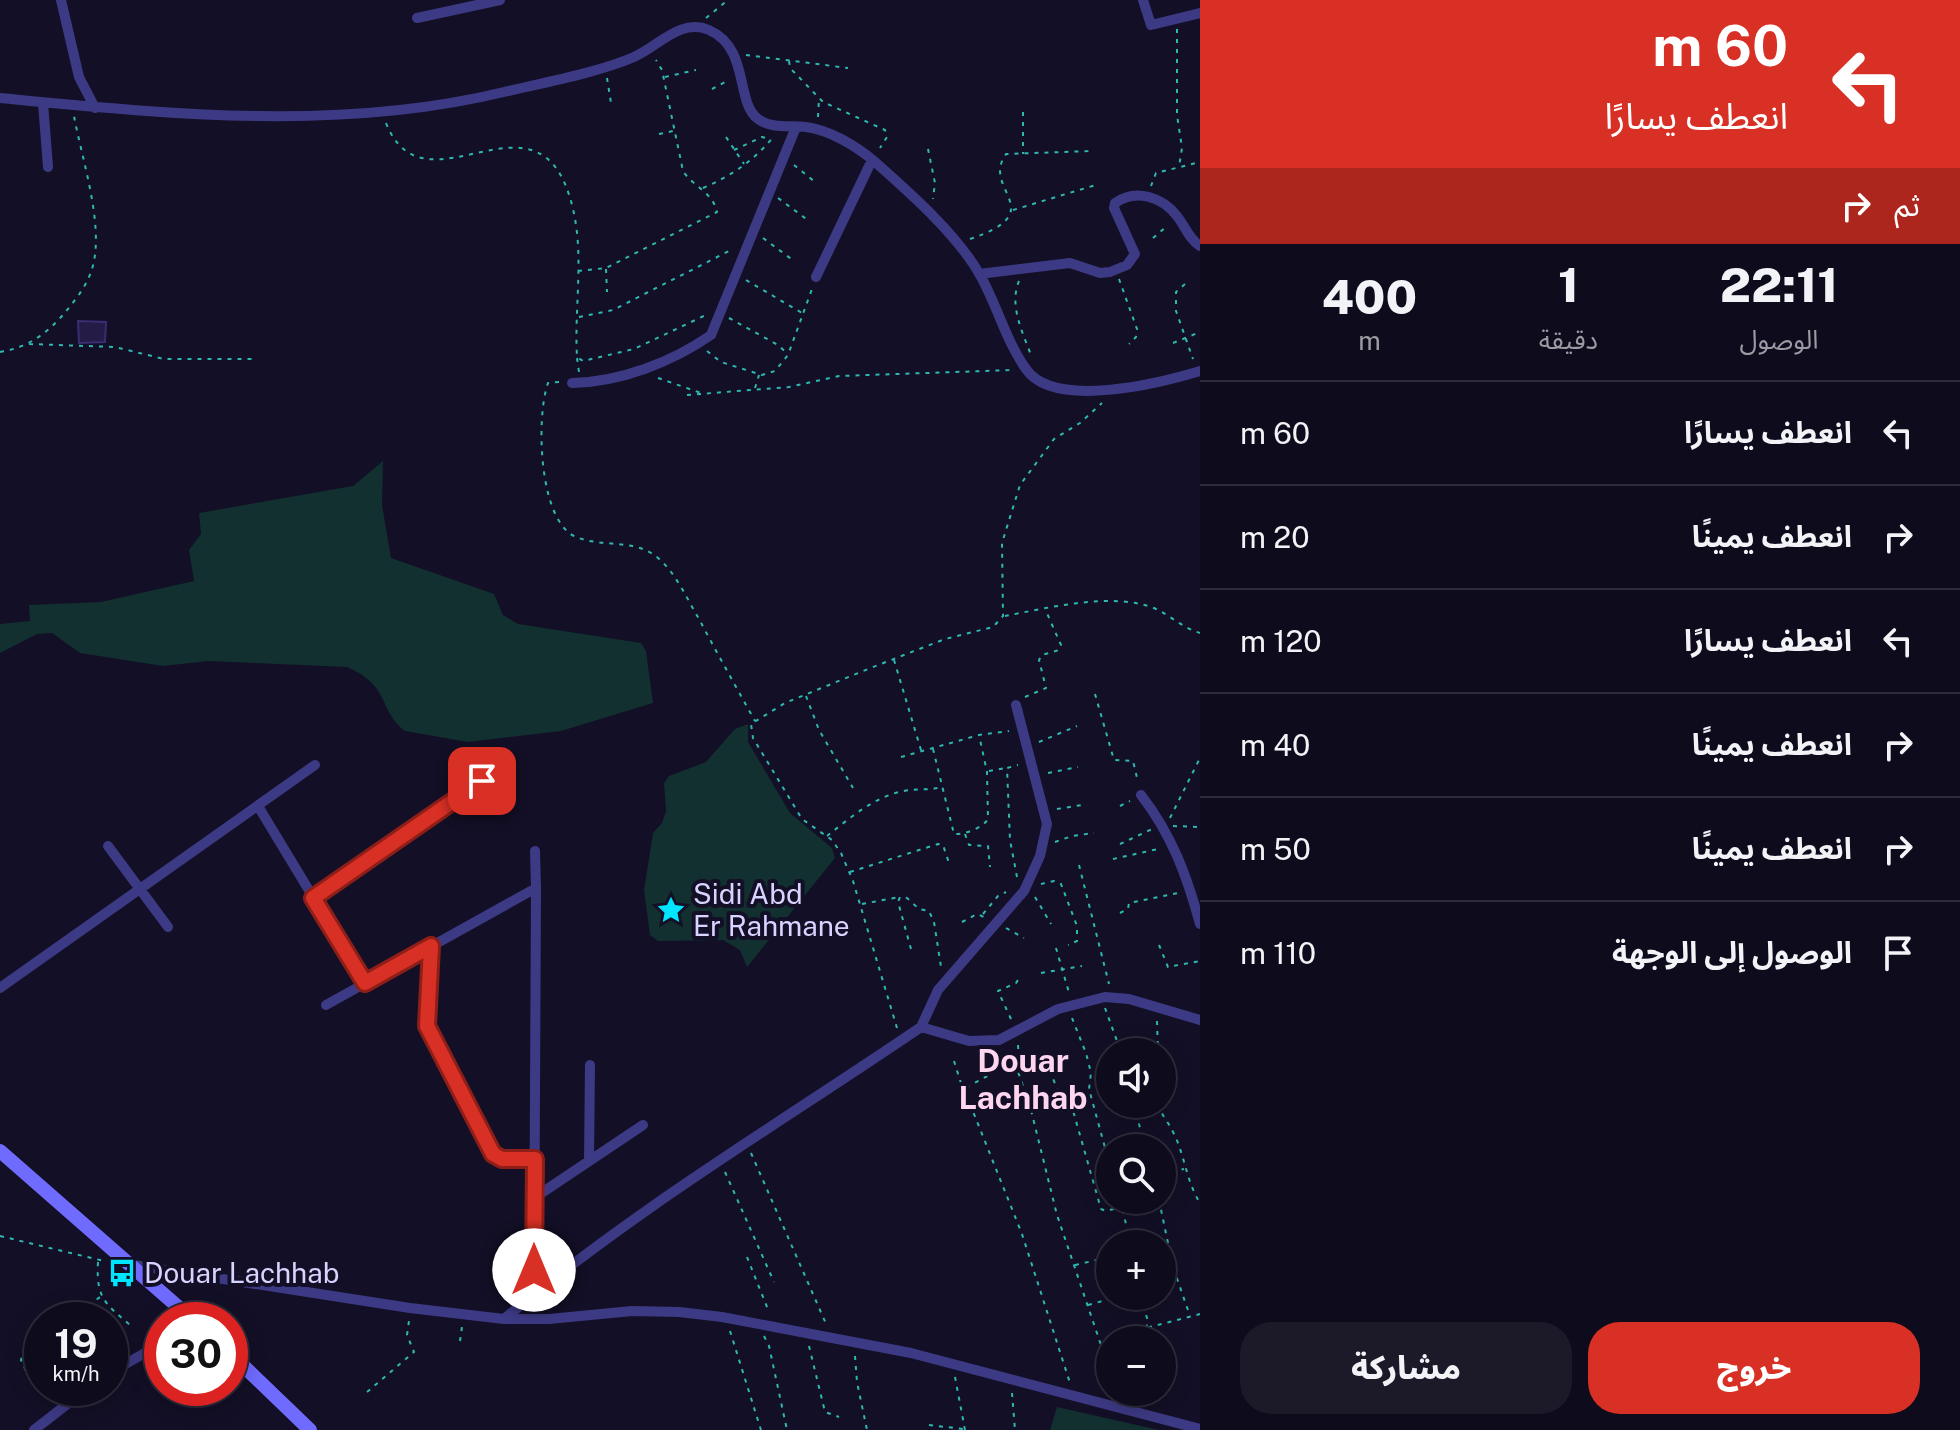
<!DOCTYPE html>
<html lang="ar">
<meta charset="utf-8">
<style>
body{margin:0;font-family:"Public Sans","Noto Sans Arabic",sans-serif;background:#1c1929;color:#f1f3f6;direction:rtl;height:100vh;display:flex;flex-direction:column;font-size:30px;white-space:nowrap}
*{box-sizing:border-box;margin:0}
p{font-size:26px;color:#9b9ba3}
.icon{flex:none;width:44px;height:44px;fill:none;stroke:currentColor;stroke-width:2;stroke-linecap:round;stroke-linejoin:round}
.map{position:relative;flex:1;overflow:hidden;direction:ltr}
.sheet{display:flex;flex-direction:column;background:#0e0b1c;width:760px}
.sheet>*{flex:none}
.banner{background:#d93025;color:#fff;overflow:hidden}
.fabs{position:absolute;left:1096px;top:1038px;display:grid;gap:16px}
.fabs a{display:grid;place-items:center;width:80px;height:80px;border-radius:50%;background:#0e0b1c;box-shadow:0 4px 20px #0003,0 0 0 2px #2e2b3b;font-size:40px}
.speed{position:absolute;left:24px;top:1302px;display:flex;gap:16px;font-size:40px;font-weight:700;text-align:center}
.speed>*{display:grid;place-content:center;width:104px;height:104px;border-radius:50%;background:#0e0b1c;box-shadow:0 4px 20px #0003,0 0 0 2px #2e2b3b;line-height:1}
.speed small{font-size:20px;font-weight:400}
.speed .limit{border:12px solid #d22;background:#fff;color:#111}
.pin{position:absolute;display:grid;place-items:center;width:68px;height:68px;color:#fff;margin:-34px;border-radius:16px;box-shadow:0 4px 12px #0006}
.me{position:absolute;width:88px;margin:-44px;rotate:0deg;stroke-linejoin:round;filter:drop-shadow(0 0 6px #0008)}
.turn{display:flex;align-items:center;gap:28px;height:168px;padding:0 40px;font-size:36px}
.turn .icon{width:104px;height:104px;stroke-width:2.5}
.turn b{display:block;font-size:56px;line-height:68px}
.then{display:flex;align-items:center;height:76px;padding:0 40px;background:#0003;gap:16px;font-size:30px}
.eta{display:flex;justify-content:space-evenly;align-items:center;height:136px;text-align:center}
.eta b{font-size:48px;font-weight:800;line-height:56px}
.cta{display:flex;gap:16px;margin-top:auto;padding:16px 40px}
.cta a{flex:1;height:92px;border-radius:32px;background:#d93025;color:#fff;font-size:32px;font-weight:800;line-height:92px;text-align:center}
.cta a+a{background:#1c1929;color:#f1f3f6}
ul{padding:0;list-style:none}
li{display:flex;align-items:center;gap:24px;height:104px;padding:0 40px;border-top:2px solid #2e2b3b}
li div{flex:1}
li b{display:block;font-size:30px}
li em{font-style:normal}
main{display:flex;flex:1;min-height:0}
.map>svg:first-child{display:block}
.green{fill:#12302f}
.building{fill:#241b47;stroke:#3b2d73;stroke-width:2}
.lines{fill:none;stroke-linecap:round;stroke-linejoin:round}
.path{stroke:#2fb8b0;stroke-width:2;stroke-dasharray:4 6;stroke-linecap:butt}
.street{stroke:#3d3a85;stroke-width:10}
.secondary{stroke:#6f6bff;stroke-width:14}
.route-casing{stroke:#8d1f18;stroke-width:20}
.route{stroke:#d93025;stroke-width:14}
.labels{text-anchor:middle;stroke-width:8;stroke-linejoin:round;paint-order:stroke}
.poi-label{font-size:28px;fill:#d9d4ff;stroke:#130f26;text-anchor:start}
.quarter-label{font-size:32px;font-weight:bold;fill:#ffd6f0;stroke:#130f26}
</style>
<main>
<section class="sheet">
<div class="banner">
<div class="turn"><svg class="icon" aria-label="left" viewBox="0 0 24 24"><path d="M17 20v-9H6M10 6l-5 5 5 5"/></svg><div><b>60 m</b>انعطف يسارًا</div></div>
<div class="then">ثم<svg class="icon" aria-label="right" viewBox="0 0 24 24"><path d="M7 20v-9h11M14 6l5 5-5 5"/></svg></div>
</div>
<div class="eta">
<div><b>22:11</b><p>الوصول</p></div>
<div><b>1</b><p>دقيقة</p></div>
<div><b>400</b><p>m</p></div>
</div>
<ul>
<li><svg class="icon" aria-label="left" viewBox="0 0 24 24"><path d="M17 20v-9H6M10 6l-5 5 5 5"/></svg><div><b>انعطف يسارًا</b></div><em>60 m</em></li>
<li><svg class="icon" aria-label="right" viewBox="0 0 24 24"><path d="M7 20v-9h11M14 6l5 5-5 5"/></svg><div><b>انعطف يمينًا</b></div><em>20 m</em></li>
<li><svg class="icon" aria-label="left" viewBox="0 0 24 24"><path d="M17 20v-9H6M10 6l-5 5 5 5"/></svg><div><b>انعطف يسارًا</b></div><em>120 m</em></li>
<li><svg class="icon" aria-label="right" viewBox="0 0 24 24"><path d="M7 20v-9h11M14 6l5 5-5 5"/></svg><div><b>انعطف يمينًا</b></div><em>40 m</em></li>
<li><svg class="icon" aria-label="right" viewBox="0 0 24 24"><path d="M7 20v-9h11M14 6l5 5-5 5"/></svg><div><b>انعطف يمينًا</b></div><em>50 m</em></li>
<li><svg class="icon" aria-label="arrive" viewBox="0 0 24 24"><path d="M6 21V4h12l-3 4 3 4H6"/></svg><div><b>الوصول إلى الوجهة</b></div><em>110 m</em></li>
</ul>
<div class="cta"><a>خروج</a><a>مشاركة</a></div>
</section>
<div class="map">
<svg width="1200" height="1430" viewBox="0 0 1200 1430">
<rect width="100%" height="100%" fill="#130f26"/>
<!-- green -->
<path class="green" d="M383,461L382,505L391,558L494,594L503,615L518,624L641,643L646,651L653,703L561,731L468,742L405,731C377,709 392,687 347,667L208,661L163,666L80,653L52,633L37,634L0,653V624L30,621L29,605L101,602L194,581L189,550L201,534L199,513L353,486Z
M748,724V742L790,813L832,848L835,858L747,967L740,950L723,940L658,941L650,935L644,890L653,833L662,823L666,811L664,783L669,776L706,762L735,729Z
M1057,1407L1159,1430H1050Z"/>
<!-- building -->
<path class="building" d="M78,321L106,322L105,342L79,343Z"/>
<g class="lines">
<!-- path -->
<path class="path" d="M706,18L728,0
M1177,29V115L1182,148L1179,167
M746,55L848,68
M789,61L790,68L823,102L885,130L887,137L880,148
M665,77L696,70
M607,78L611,103
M712,89L729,80
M1023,112V154
M818,117L819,99
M386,123C425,221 539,75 572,205C585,255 574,306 577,357L583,361L634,349L708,314
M659,134L673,131
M726,137L744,164
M928,149L935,183L933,199
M734,150L762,137L771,139
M794,165L815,182
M1151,186L1156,173L1200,162
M703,188C731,176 755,160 774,136
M778,198L809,221
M1013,210L1099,184
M763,238L794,261
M1153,238L1167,226
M970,239C1053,211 980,190 1006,154L1092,151
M606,269L607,292
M578,271L606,268L717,212C713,192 692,186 683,171L662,70L656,60
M1119,279L1137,329L1136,337L1129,344
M746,280L802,313
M1019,281C1009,305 1022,331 1031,355
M1185,284L1176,292V311L1193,359
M579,317L613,310L733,249
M729,318L778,345L788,354
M1173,343L1200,332
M29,344L115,347L164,359H257
M707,351L721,362L762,375L775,371L788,355L812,289
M0,352C26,348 45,335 62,316C74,302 87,286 92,269C105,227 82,160 74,116
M577,358L579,372
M658,378L701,393
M559,382L548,383C536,416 538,521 576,537C603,548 635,538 658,558C676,573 687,599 699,619C717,653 736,687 755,721
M755,388L759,375
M687,395L789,387L839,376L1013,370
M1005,616C1047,608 1115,591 1156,609C1171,616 1183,628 1200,633
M894,660L921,750
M1095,694L1114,760L1133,761L1138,782
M806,696L819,730L853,788
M1025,697L1046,688L1039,660L1042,655L1059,650L1061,645L1046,611
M1039,742L1077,726
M933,749L954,834C963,835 983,828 988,819L987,772L979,735
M901,757L979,735L1009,731
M989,771L1006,768
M1048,773L1078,767
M1120,806L1130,801
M1057,809L1082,805
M1170,818L1200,758
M1173,826L1200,827
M965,834L969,845L988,846L990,867
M827,836C850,818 875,796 904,791C917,788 927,791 942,787
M1055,842L1072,836L1094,833
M1120,844L1152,829
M1113,859L1158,849
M1079,865L1109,984
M850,872L938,844L943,845L949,863
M1017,877L1010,840L1007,768L1018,765
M1041,884L1054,881L1061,884L1077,926V941L1068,945
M1035,897L1051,924
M862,904L899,897
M1120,913L1128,909L1129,903L1178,893
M983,914L998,896L1006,892
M962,922L977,914L984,917
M1006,928L1024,938
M1159,945L1168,967L1200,961
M1056,948L1070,996
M911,949L898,902L900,897L907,898L919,909L929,911L934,922L941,967
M1041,973L1082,966
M1105,1008L1121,1052
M1072,1018L1086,1053L1091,1073L1089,1089L1110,1166
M1011,1019L998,991L1016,983L1020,977
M1157,1021L1158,1052
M897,1028L853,881L841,853L832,840L802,819L753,738L751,724L785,703L868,669L945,639L993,627L1003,616L1002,543L1020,485L1054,439L1080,423L1102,403
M1018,1045L1019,1059L969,1086L966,1094L1022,1234L1070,1383
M1021,1059L1043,1054L1060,1096
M954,1061L964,1093
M1015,1063L1030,1106L1057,1215L1104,1354L1110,1360
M1068,1093L1101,1209L1106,1211L1122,1207
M1134,1104L1145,1148
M1159,1104C1161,1116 1168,1121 1173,1132C1185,1155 1186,1181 1200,1203
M751,1153L827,1326
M725,1172L774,1282
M1162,1174L1184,1169
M1120,1200L1131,1244
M1159,1200L1173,1267L1190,1316
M0,1236L104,1261
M747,1257L769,1312
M98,1262C96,1297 104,1303 130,1325
M1075,1265L1110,1257
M1140,1296L1148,1321L1143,1340
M1088,1305L1121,1296
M73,1318L100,1297
M48,1320L73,1302L90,1304
M42,1325L27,1339L21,1360L26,1371L42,1387
M730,1331L761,1430
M1119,1335L1200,1314
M764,1336L769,1346L787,1430
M460,1341L462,1327
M809,1346L825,1412L839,1417
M855,1356L857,1382L867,1430
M955,1377L965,1430
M43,1388L56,1400
M367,1392L414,1352L407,1335L409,1321
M1141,1392L1142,1401
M1012,1393L1015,1430
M929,1425L963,1429"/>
<!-- street -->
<path class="street" d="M61,0L79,77L95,108
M1143,0L1151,25L1200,13
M417,18L500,0
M0,98C167,114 339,132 504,92C542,83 600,72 634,57C659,46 680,18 709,30C750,48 735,102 758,119C772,129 790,125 806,127C830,130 856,146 874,161C909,192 957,234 980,275C997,305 1006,341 1026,369C1054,410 1160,383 1200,371
M43,103L48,167
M979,274L1070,263L1100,273L1110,272L1127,265L1135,254L1114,208L1115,203C1136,188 1162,197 1177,216C1185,226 1189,239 1200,246
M816,277L872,160
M572,383C621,382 672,362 711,335L796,127
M1141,795C1172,835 1187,876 1200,924
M258,806L365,983
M108,846L168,927
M313,898L482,781
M431,946L427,1026L493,1154L502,1159H535
M0,988L315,765
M326,1005L536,888L535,851
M921,1027L938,990L1024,891L1040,856L1047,824L1016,705
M589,1161L590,1065
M534,1198L643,1125
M133,1265L410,1308L504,1319C635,1209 780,1123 921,1027L969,1041L999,1040L1058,1009L1105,997L1129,999L1200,1020
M534,1294L536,888
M504,1319H549L632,1311L679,1312L722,1317L911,1353L1200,1429
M110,1373L162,1343
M34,1430L88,1388"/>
<!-- secondary -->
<path class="secondary" d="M0,1151L193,1320
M230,1353L310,1430"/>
</g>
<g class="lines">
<defs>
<path id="route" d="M482,781L313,898L365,983L431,946L427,1026L493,1154L502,1159H535L534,1270"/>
</defs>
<!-- route casing -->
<use href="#route" class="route-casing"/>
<!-- route -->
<use href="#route" class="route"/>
</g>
<!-- icons -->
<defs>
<symbol id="sight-bare" viewBox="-9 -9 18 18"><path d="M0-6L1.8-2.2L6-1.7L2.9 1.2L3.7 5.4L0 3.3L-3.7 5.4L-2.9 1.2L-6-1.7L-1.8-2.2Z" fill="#00e5ff" stroke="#130f26" stroke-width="2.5" paint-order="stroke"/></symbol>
<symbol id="bus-bare" viewBox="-9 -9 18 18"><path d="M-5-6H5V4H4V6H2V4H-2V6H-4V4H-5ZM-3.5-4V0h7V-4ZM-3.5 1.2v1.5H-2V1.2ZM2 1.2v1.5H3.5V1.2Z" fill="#00e5ff" stroke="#130f26" stroke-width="2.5" paint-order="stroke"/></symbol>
</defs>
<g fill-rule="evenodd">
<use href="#sight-bare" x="651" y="890" width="40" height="40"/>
<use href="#bus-bare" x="102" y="1253" width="40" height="40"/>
</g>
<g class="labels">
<!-- poi labels -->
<g class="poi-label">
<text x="693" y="904">Sidi Abd<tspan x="693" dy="32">Er Rahmane</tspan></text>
<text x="144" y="1283">Douar Lachhab</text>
</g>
<!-- quarter labels -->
<g class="quarter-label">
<text x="1023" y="1072">Douar<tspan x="1023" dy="37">Lachhab</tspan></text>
</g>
</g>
</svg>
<div class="fabs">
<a><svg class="icon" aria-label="sound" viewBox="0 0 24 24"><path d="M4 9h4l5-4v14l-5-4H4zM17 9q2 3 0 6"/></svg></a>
<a><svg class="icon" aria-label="search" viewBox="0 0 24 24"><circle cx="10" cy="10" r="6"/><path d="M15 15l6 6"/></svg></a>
<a>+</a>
<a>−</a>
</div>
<div class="speed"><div>19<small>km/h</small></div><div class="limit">30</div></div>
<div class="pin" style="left:482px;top:781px;background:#d93025"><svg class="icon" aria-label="arrive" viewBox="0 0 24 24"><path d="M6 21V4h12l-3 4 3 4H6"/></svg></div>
<svg class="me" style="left:534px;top:1270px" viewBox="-20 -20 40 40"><circle r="19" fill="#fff"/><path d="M0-13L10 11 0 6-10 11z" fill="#d93025"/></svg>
</div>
</main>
